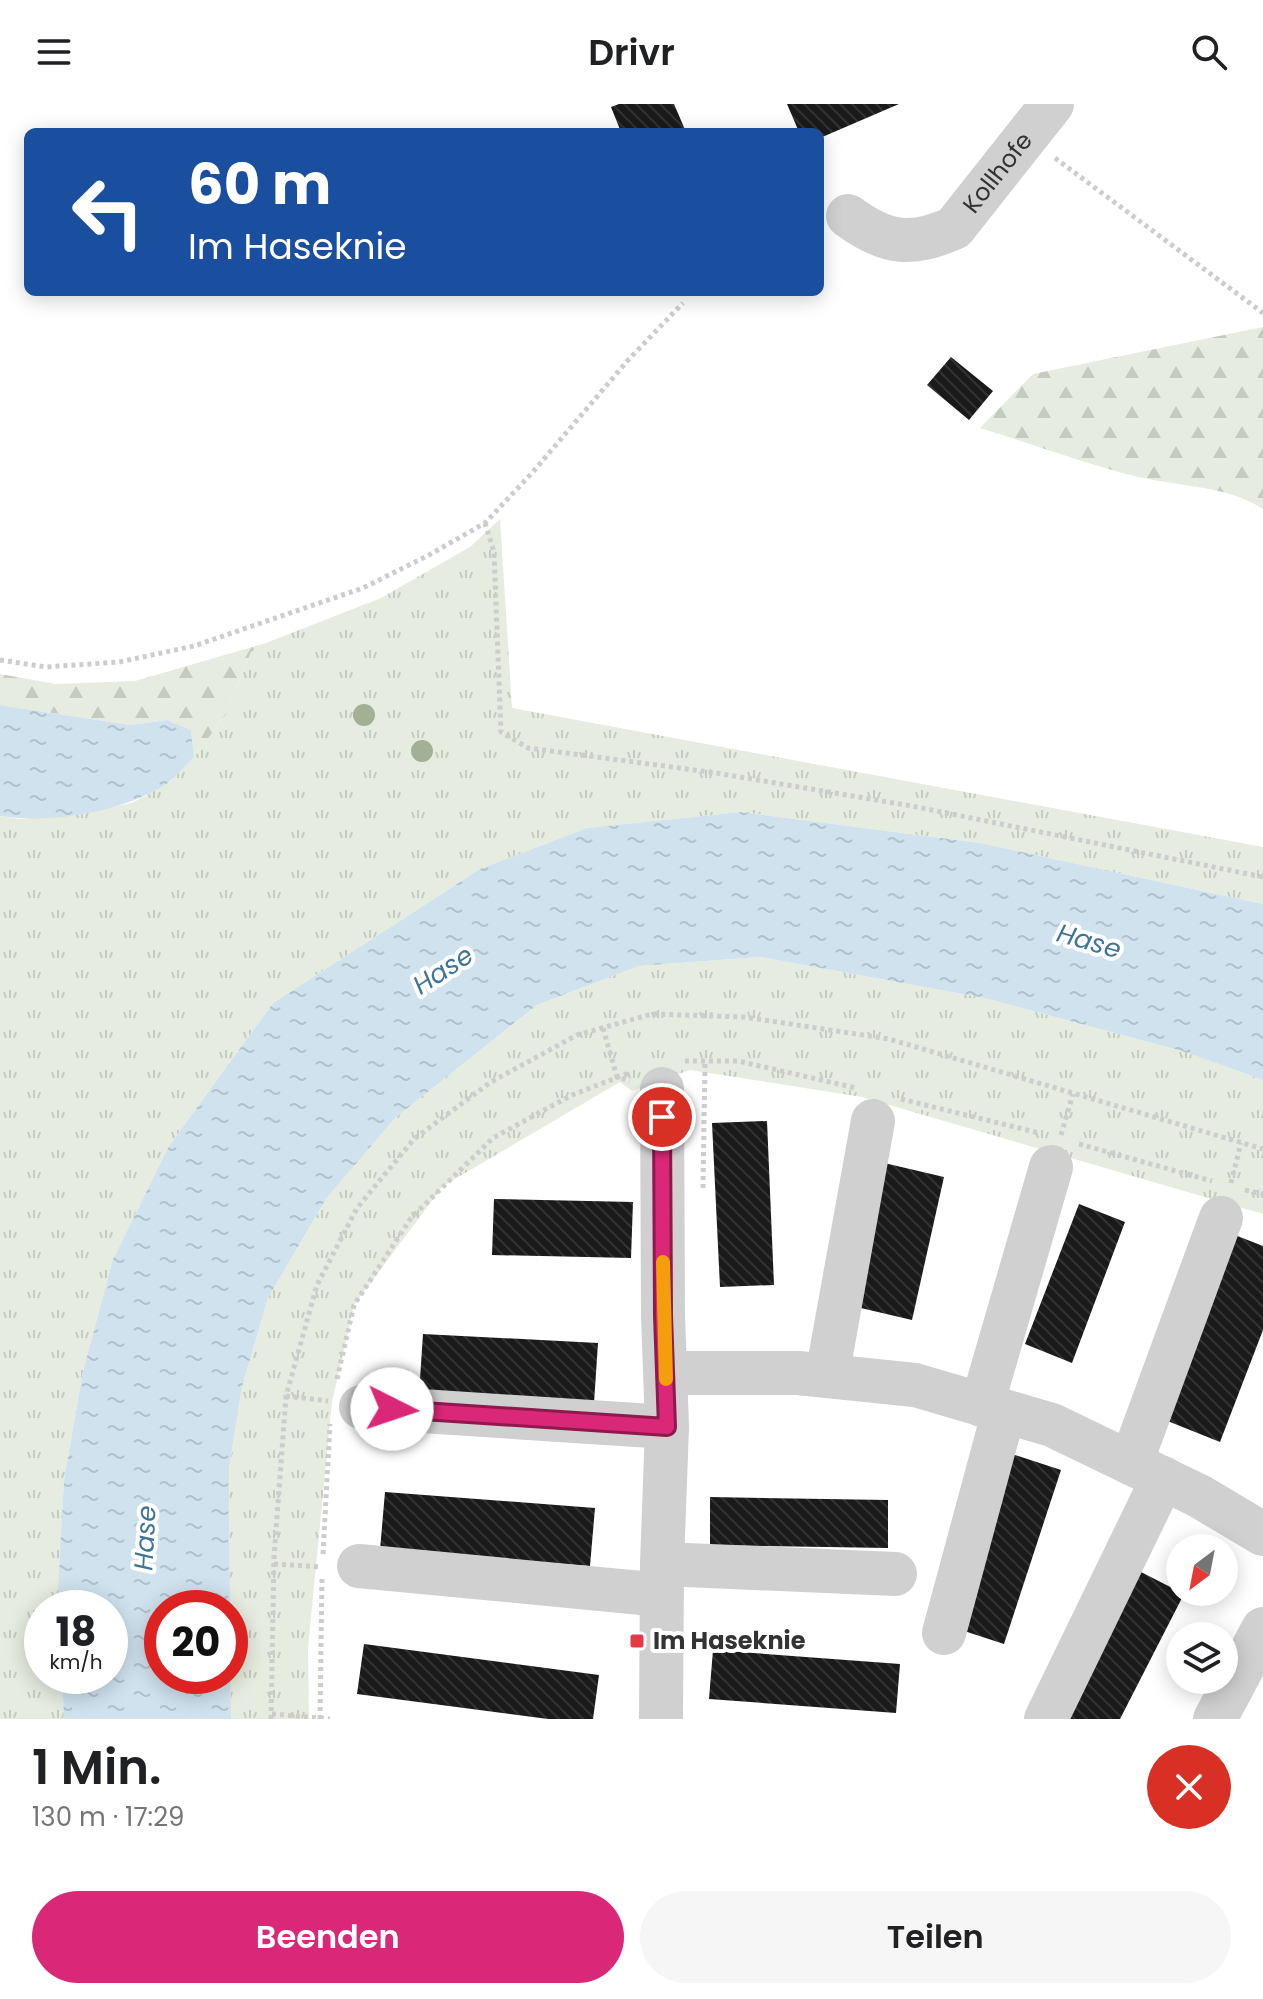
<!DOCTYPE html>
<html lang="de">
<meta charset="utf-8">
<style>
body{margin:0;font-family:Poppins,sans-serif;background:#f6f6f6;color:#202124;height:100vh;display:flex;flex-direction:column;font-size:30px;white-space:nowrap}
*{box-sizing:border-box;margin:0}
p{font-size:26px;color:#757577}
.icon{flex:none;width:44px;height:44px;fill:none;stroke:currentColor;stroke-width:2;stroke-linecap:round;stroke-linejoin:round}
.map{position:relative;height:1615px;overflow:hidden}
.drawer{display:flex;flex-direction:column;background:#fff;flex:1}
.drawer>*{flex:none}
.top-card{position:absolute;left:24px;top:24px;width:800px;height:168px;border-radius:12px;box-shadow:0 4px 20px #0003;background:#1a4fa0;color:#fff;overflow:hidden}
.needle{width:52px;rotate:212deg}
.fabs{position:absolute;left:1166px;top:1430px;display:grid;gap:16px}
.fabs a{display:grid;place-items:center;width:72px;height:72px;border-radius:50%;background:#fff;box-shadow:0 4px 20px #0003;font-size:40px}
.speed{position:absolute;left:24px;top:1486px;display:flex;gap:16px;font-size:40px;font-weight:700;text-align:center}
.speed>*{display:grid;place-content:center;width:104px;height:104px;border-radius:50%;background:#fff;box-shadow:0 4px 20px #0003;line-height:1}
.speed small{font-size:20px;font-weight:400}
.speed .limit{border:12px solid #d22;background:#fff;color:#111}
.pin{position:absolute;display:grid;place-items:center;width:68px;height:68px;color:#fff;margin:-34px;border:4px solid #fff;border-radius:50%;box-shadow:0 2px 8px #0007}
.me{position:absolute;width:88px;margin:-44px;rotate:94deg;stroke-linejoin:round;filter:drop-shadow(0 0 6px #0008)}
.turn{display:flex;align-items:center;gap:28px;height:168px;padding:0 32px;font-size:36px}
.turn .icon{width:104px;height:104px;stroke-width:2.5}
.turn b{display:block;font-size:56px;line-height:68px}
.round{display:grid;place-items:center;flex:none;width:84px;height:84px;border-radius:42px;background:#f6f6f6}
.head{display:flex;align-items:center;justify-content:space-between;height:136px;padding:0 32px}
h1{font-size:48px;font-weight:600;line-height:60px}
.cta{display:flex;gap:16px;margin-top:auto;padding:16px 32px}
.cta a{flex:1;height:92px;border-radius:48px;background:#db2777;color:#fff;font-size:32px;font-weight:600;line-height:92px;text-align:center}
.cta a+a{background:#f6f6f6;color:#202124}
header{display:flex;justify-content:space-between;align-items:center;height:104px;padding:0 32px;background:#fff;font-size:36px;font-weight:600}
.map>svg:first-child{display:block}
.grass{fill:url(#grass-tufts)}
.forest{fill:url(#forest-firs)}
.water{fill:url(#water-ripples);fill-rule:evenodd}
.building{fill:url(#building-back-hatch)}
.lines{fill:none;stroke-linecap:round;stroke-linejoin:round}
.path{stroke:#cdcdcd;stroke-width:5;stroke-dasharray:4 4;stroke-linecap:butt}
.minor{stroke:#d0d0d0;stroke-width:44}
.tree{fill:#a2b095}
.route-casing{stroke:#8e194d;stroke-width:20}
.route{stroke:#db2777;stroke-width:14}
.slow{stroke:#f59e0b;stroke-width:14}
.poi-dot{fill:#e63946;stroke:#fff;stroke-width:3}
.labels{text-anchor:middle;stroke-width:8;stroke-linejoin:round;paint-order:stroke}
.street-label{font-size:24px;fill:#333;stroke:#fff}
.poi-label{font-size:24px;font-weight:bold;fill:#333;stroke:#fff;text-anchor:start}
.water-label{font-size:26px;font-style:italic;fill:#3f7597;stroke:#fff}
</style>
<header><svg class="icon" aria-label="menu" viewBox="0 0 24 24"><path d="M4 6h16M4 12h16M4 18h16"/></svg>Drivr<svg class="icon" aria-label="search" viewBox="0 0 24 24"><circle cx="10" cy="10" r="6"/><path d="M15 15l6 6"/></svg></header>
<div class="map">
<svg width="1263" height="1615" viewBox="0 0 1263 1615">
<defs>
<pattern id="grass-tufts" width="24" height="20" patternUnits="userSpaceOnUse" patternTransform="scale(2)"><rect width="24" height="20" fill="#e6ecdf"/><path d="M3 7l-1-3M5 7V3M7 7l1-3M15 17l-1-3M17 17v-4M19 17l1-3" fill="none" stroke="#c6cbc0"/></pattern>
<pattern id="forest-firs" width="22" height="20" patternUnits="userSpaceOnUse" patternTransform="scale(2)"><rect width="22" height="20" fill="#e6ecdf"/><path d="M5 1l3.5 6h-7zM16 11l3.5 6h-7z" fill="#c6cbc0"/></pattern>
<pattern id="water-ripples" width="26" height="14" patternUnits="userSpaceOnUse" patternTransform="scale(2)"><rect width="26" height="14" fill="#cfe2ee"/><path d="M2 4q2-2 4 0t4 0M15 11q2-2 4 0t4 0" fill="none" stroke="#b2c2cd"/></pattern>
<pattern id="building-back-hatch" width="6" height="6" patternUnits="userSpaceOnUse" patternTransform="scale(2)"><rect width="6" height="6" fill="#1a1a1a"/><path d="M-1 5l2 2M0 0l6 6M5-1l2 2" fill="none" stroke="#333"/></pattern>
</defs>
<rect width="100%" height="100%" fill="#fff"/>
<!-- grass -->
<path class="grass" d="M500,415L512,604L1263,743V800L980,739L740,708L587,724L480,765L273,899L169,1042L113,1155L83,1267L64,1376L58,1504H42V1572H62L64,1615H0V712L19,715L83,710L134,698L170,678L194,653L225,612L251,548L266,539L381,494L470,443Z
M760,853L984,894L1182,947L1263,976V1110L862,993L690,966L632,987L620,978L443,1082L354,1201L332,1298L308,1544L309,1615H231L229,1365L242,1283L268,1194L326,1095L395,1014L537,901L639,862Z"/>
<!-- forest -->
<path class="forest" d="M1263,223V405C1226,381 1180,383 1139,373C1085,360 1033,340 980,324L1033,270Z
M266,539L251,548L225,612L194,653L191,626L167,616L130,621L0,601V570L56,580L135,577Z"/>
<!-- water -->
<path class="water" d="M0,601L130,621L167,616L191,626L194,653C186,661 177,672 168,679C124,708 51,720 0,712Z
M740,708L980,739L1263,800V976L1182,947L984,894L760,853L639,862L537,901L395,1014L326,1095L268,1194L242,1283L229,1365L231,1615H64L62,1572H110V1504H58V1487L64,1376L83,1267L113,1155L169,1042L273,899L480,765L587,724ZM162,1504H230V1572H162Z"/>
<!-- building -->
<path class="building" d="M619,0H674L686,28H621L611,3Z
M787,0H899L820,34V28H799Z
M951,253L993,287L969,316L927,281Z
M767,1017L774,1181L720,1183L712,1019Z
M880,1058L944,1073L912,1216L848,1201Z
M494,1095L633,1098L631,1154L492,1151Z
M1079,1100L1125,1118L1072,1259L1025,1240Z
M1222,1126L1263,1142V1226L1220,1338L1150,1310Z
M423,1230L598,1239L594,1299L419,1290Z
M1009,1349L1061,1366L1004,1540L952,1523Z
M385,1388L595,1404L590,1462L380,1446Z
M710,1393L888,1396V1444L710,1441Z
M1139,1467L1184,1490L1120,1615H1063Z
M364,1540L599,1571L593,1615H548L357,1590Z
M713,1546L900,1560L896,1609L709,1595Z"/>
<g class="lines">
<!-- path -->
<path class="path" d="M1055,54L1263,209
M485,419L494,448L501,628L528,644L710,668L912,702L1263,773
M0,556L46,563L119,558L194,542L363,484L429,451L485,419L532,369L629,255L683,199
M603,924L617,973L630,977
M685,957H738L856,984
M901,995L1039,1029
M1061,1031L1073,990
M1079,1040L1212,1077
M1231,1079L1241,1039
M703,1084L705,957
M1245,1086L1263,1090
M337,1275L354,1201L411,1114L493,1034L572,991L629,969
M286,1292L328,1297
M323,1450L330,1320
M274,1460L322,1463
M272,1610L330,1615
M271,1615L274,1453L286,1292L317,1181L357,1104L414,1035L491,978L577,931L652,910L744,913L889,935L1263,1045
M320,1615L322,1472"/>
<!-- minor -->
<g class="minor">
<path id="s1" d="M848,112C886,140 911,143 954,124L1052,0"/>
<path d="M666,1269H798L915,1281L1052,1321L1199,1392L1263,1430"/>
<path d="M827,1272L873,1017"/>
<path d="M982,1301L1051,1063"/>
<path d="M361,1303L667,1323"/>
<path d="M1131,1359L1221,1114"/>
<path d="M662,1460L895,1470"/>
<path d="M359,1462L662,1491"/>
<path d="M944,1529L1004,1307"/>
<path d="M661,1615L662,1460L667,1323L663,1211L662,985"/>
<path d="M1046,1615L1163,1374"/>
<path d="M1215,1615L1263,1525"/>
</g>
</g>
<!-- trees -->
<g class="tree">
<circle cx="364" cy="611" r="11"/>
<circle cx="422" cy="647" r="11"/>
</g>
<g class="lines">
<defs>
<path id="route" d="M392,1305L667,1323L663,1211L662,1013"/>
</defs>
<!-- route casing -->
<use href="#route" class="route-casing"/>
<!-- route -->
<use href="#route" class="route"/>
<!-- slow -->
<path class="slow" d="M663,1158L666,1275"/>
</g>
<!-- markers -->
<rect class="poi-dot" x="629" y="1529" width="16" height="16" rx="4"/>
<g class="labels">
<!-- street labels -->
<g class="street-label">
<text dy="8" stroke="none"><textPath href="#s1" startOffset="184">Kollhofe</textPath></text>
</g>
<!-- poi labels -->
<g class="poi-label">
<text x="653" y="1545">Im Haseknie</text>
</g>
<!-- water labels -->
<g class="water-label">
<text transform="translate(1089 837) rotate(16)" y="9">Hase</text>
<text transform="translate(443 866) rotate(-33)" y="9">Hase</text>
<text transform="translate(145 1434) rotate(-87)" y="9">Hase</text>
</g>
</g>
</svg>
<div class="fabs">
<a><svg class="needle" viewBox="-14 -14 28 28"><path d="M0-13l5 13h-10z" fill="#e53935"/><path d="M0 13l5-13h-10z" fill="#757577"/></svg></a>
<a><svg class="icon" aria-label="layers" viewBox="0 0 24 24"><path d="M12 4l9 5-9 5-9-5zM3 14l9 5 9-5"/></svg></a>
</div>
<div class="speed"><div>18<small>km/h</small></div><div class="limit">20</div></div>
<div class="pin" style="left:662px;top:1013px;background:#d93025"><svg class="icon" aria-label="arrive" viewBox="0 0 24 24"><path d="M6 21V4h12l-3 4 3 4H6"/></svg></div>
<svg class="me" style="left:392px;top:1305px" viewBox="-20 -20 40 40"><circle r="19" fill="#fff"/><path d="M0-13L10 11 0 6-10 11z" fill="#db2777"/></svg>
<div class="top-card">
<div class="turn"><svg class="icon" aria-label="left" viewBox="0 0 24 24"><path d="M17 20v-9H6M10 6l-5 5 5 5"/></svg><div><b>60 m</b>Im Haseknie</div></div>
</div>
</div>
<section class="drawer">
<div class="head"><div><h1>1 Min.</h1><p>130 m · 17:29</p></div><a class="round" style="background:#d93025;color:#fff"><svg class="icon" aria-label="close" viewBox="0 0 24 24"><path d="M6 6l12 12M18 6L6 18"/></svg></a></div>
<div class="cta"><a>Beenden</a><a>Teilen</a></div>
</section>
